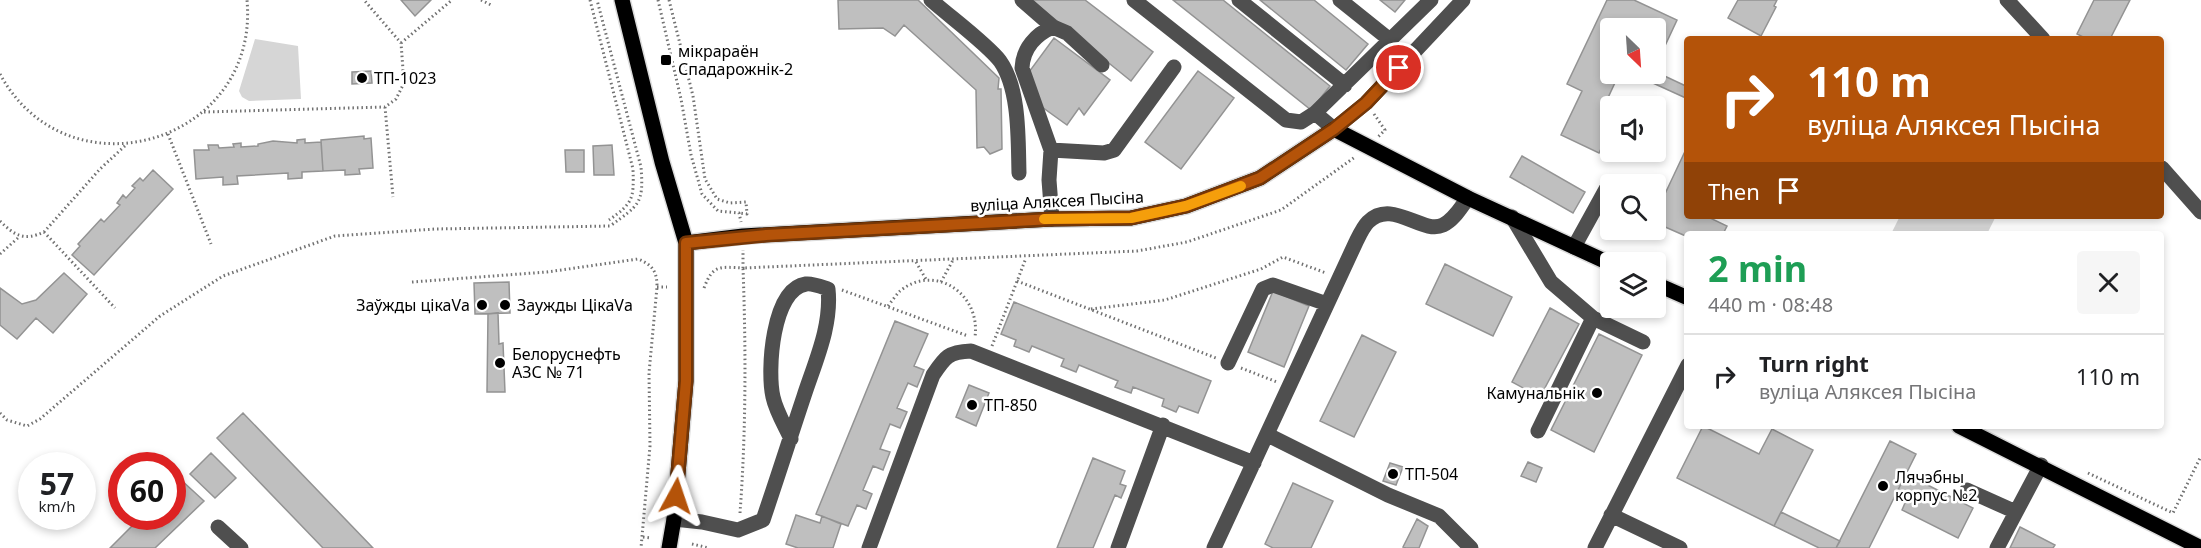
<!DOCTYPE html>
<meta charset="utf-8">
<style>
body{margin:0;font-family:"Noto Sans",sans-serif;background:#f6f6f6;color:#202124;height:100vh;display:flex;flex-direction:column;font-size:22px;white-space:nowrap}
*{box-sizing:border-box;margin:0}
p{font-size:20px;color:#757577}
.icon{flex:none;width:33px;height:33px;fill:none;stroke:currentColor;stroke-width:2;stroke-linecap:round;stroke-linejoin:round}
.map{position:relative;flex:1;overflow:hidden}
.panel{position:absolute;left:1684px;top:231px;width:480px;height:198px;display:flex;flex-direction:column;background:#fff;border-radius:6px;box-shadow:0 3px 9px #0003}
.panel>*{flex:none}
.top-card{position:absolute;left:1684px;top:36px;width:480px;height:183px;border-radius:6px;box-shadow:0 3px 9px #0003;background:#b45309;color:#fff;overflow:hidden}
.needle{width:39px;rotate:155deg}
.buttons{position:absolute;left:1600px;top:18px;display:grid;gap:12px}
.buttons a{display:grid;place-items:center;width:66px;height:66px;border-radius:6px;background:#fff;box-shadow:0 3px 9px #0003;font-size:30px}
.speed{position:absolute;left:18px;top:452px;display:flex;gap:12px;font-size:30px;font-weight:700;text-align:center}
.speed>*{display:grid;place-content:center;width:78px;height:78px;border-radius:50%;background:#fff;box-shadow:0 3px 9px #0003;line-height:1}
.speed small{font-size:15px;font-weight:400}
.speed .limit{border:9px solid #d22;background:#fff;color:#111}
.pin{position:absolute;display:grid;place-items:center;width:51px;height:51px;color:#fff;margin:-26px;border:3px solid #fff;border-radius:50%;box-shadow:0 2px 6px #0007}
.me{position:absolute;width:66px;margin:-33px;rotate:5deg;stroke-linejoin:round;filter:drop-shadow(0 0 4px #0008)}
.turn{display:flex;align-items:center;gap:21px;height:126px;padding:0 24px;font-size:27px}
.turn .icon{width:78px;height:78px;stroke-width:2.5}
.turn b{display:block;font-size:42px;line-height:51px}
.then{display:flex;align-items:center;height:57px;padding:0 24px;background:#0003;gap:12px;font-size:22px}
.round{display:grid;place-items:center;flex:none;width:63px;height:63px;border-radius:6px;background:#f6f6f6}
.headline{display:flex;align-items:center;justify-content:space-between;height:102px;padding:0 24px}
h1{font-size:36px;font-weight:700;line-height:45px;color:#1e9e55}
ul{padding:0;list-style:none}
li{display:flex;align-items:center;gap:18px;height:84px;padding:0 24px;border-top:2px solid #e0e0e0}
li div{flex:1}
li b{display:block;font-size:22px}
li em{font-style:normal}
.map>svg:first-child{display:block}
.green{fill:#d6d6d6}
.building{fill:#bfbfbf;stroke:#939393;stroke-width:1.5}
.lines{fill:none;stroke-linecap:round;stroke-linejoin:round}
.major-casing{stroke:#dbdbdb;stroke-width:18}
.path{stroke:#717171;stroke-width:3;stroke-dasharray:1.5 3;stroke-linecap:butt}
.minor{stroke:#4f4f4f;stroke-width:15}
.major{stroke:#000;stroke-width:15}
.route-casing{stroke:#753606;stroke-width:15}
.route{stroke:#b45309;stroke-width:10}
.slow{stroke:#f59e0b;stroke-width:10}
.poi-dot{fill:#000;stroke:#fff;stroke-width:2}
.labels{text-anchor:middle;stroke-width:5;stroke-linejoin:round;paint-order:stroke}
.poi-label{font-size:16px;fill:#000;stroke:#fff;text-anchor:start}
.street-label{font-size:16px;fill:#000;stroke:#fff}
</style>
<div class="map">
<svg width="2201" height="548" viewBox="0 0 2201 548">
<rect width="100%" height="100%" fill="#fff"/>
<!-- green -->
<path class="green" d="M255,39L298,46L301,99L249,101L242,97L239,91Z
M1900,216H1995V218L1987,234H1891Z"/>
<!-- building -->
<path class="building" d="M401,0H431L415,16Z
M838,0H918L999,78L998,89H1001L1002,149L990,154L984,147L977,148L976,90L904,25L895,36L883,28L839,29Z
M1031,0H1085L1153,52L1131,81Z
M1173,0H1223L1330,86L1311,110Z
M1260,0H1314L1368,44L1346,70Z
M1380,0H1405L1395,12Z
M1607,0H1634L1677,20L1656,65V28H1611V74H1619L1607,100L1620,106H1611V127L1599,153L1561,135L1582,91L1567,84Z
M1738,0H1777L1774,6L1776,7L1761,36L1728,18Z
M2094,0H2130L2110,39H2087L2077,34Z
M1054,38L1110,80L1084,115L1079,108L1067,125L1042,107L1029,72Z
M371,71L372,83L352,84V72Z
M1198,71L1234,98L1181,169L1145,142Z
M1656,72L1688,87V99L1633,74Z
M364,136V139L371,138L373,168L359,169L360,174L345,175V170L323,171L321,140Z
M305,139V143L321,142L323,171L302,172V178L288,179V173L237,176L238,184L223,185V177L196,179L194,150H209L208,145H218L219,148L234,147L233,144L241,143V147L258,146V144L273,141L297,143V140Z
M612,145L614,175H594L593,146Z
M1688,145V216H1706L1727,226L1723,234H1688V237L1656,223V213Z
M565,150H584V172H566Z
M1522,156L1585,192L1573,213L1510,177Z
M153,170L173,189L94,275L72,255L80,246L78,244L101,219L104,222L120,205L117,203L123,195L126,198L135,188L132,186L140,178L143,181Z
M1445,264L1512,297L1493,336L1426,304Z
M64,273L87,294L53,333L36,318L17,339L0,325V288L22,304L36,300Z
M509,282L510,313L475,314L474,283Z
M1273,291L1309,306L1284,367L1248,352Z
M1014,302L1211,381L1198,413L1179,406L1176,412L1162,406L1164,399L1133,387L1131,393L1115,387L1118,381L1079,365L1076,372L1061,366L1064,359L1032,346L1029,352L1014,346L1016,340L1001,334Z
M1550,308L1579,324L1540,397L1512,382Z
M498,313L499,344L503,343L505,392H487L488,314Z
M895,321L928,334L914,366L924,370L917,387L908,383L897,408L907,412L900,428L890,424L880,449L890,452L883,470L873,466L863,490L872,494L866,509L857,505L848,526L816,514Z
M1599,334L1642,355L1594,452L1551,430Z
M1362,335L1396,352L1354,437L1320,421Z
M969,385L989,393L976,426L956,417Z
M243,413L373,548H323L217,438Z
M1703,426L1759,454L1772,429L1813,450L1774,526L1677,478Z
M1890,441L1916,454L1869,548H1836Z
M211,453L236,478L215,498L190,474Z
M1093,458L1125,471L1120,484L1126,486L1121,498L1115,495L1093,548H1057Z
M1528,462L1542,468L1536,482L1521,476Z
M1390,463L1403,467L1396,485L1383,481Z
M1906,474L1973,508L1958,538L1902,510L1905,503L1894,498Z
M180,479L204,501L155,548H110L142,516H172V486Z
M1293,483L1333,501L1311,548H1273L1265,544Z
M1781,512L1840,541L1836,548H1819L1774,526Z
M796,515L820,523L822,516L841,524L833,548H798L786,544Z
M1417,519L1428,526L1419,548H1406L1403,547Z
M2020,527L2055,545L2053,548H2010Z"/>
<g class="lines">
<defs>
<path id="major" d="M622,0L662,162L686,243V381L674,519L669,548
M686,243L743,236L1052,219L1131,218L1186,206L1260,178L1334,129L1468,198L1611,264
M1656,284L1688,298
M1959,426L2201,548"/>
</defs>
<!-- major casing -->
<use href="#major" class="major-casing"/>
<!-- path -->
<path class="path" d="M481,0L491,5
M590,0L633,169C634,199 633,203 609,220
M658,0L681,99L691,155L702,194L718,211L739,213L741,222
M669,0L693,96L705,179L717,199L730,203L746,202L747,214L739,213
M401,43L452,0
M0,74C68,200 260,143 247,0
M385,107L393,197
M204,112L385,107L396,99L404,83L401,43L364,0
M1374,114L1385,130L1378,137
M168,134L211,244
M0,221C15,236 24,241 44,232L100,169L127,144
M44,232L115,308
M0,254L19,237
M916,262L927,281
M1017,281L1216,358
M412,282L547,272L638,259C653,265 657,272 657,287L649,373L650,446L641,548
M941,282L953,260
M657,287H667
M704,288C713,264 720,267 743,268V250
M842,290L968,336
M888,306C892,301 896,295 900,291C934,263 981,293 975,337
M1091,309L1165,300L1261,269L1283,257L1326,273
M992,346L1026,258
M1241,368L1277,382
M0,413L7,420L27,426L40,419L160,316L223,276L335,236L435,229L610,226C639,205 644,204 641,167L597,0
M2088,473L2173,513L2201,456
M740,513C746,432 746,350 743,268L1137,251L1187,242L1281,210L1355,157
M643,537L651,538
M692,544L709,548"/>
<!-- minor -->
<path class="minor" d="M931,0C949,16 987,44 1000,61C1020,89 1018,141 1019,173
M1022,0L1053,27
M1134,0L1286,120L1301,122L1315,113
M1239,0L1345,85
M1340,0L1390,40
M1431,0L1315,113L1334,129L1366,103L1463,0
M2007,0L2043,39
M1051,150L1104,153L1114,150L1174,67
M2162,168L2201,212
M1512,217L1551,282L1593,318L1643,342
M1052,219L1049,180L1051,150L1022,68C1023,48 1036,34 1053,27L1067,33L1102,65
M1574,247L1606,189
M1228,363L1263,289L1273,285L1327,304
M1538,431L1593,318
M1268,435L1388,495L1439,516L1471,548
M1967,490L2016,512
M1611,515L1680,548
M674,519L702,522L738,530L763,520C777,479 790,438 804,396C815,362 832,326 828,289C822,287 812,283 806,284C772,289 767,371 773,397C776,411 785,426 791,439
M218,527L241,548
M869,548L933,375C945,357 948,352 971,351L1254,463
M1118,548L1163,425
M1214,548L1356,242C1359,236 1363,227 1368,222C1392,198 1422,235 1443,225C1454,220 1461,207 1468,198
M1595,548L1688,365
M1997,548L2041,465"/>
<!-- major -->
<use href="#major" class="major"/>
</g>
<g class="lines">
<defs>
<path id="route" d="M676,496L686,381V243L766,235L1052,219L1131,218L1186,206L1260,178L1334,129L1366,103L1399,68"/>
</defs>
<!-- route casing -->
<use href="#route" class="route-casing"/>
<!-- route -->
<use href="#route" class="route"/>
<!-- slow -->
<path class="slow" d="M1044,219L1131,218L1186,206L1241,186"/>
</g>
<!-- markers -->
<g class="poi-dot">
<rect x="660" y="54" width="12" height="12" rx="3"/>
<circle cx="362" cy="78" r="6"/>
<circle cx="482" cy="305" r="6"/>
<circle cx="505" cy="305" r="6"/>
<circle cx="500" cy="363" r="6"/>
<circle cx="1597" cy="393" r="6"/>
<circle cx="972" cy="405" r="6"/>
<circle cx="1393" cy="474" r="6"/>
<circle cx="1883" cy="486" r="6"/>
</g>
<g class="labels">
<!-- poi labels -->
<g class="poi-label">
<text x="678" y="57">мікрараён<tspan x="678" dy="18">Спадарожнік-2</tspan></text>
<text x="374" y="84">ТП-1023</text>
<text x="470" y="311" text-anchor="end">Заўжды цікаVа</text>
<text x="517" y="311">Заужды ЦікаVа</text>
<text x="512" y="360">Белоруснефть<tspan x="512" dy="18">АЗС № 71</tspan></text>
<text x="1585" y="399" text-anchor="end">Камунальнік</text>
<text x="984" y="411">ТП-850</text>
<text x="1405" y="480">ТП-504</text>
<text x="1895" y="483">Лячэбны<tspan x="1895" dy="18">корпус №2</tspan></text>
</g>
<!-- street labels -->
<g class="street-label">
<text transform="translate(1057 201) rotate(-3)" y="6">вуліца Аляксея Пысіна</text>
</g>
</g>
</svg>
<div class="buttons">
<a><svg class="needle" viewBox="-14 -14 28 28"><path d="M0-13l5 13h-10z" fill="#e53935"/><path d="M0 13l5-13h-10z" fill="#757577"/></svg></a>
<a><svg class="icon" aria-label="sound" viewBox="0 0 24 24"><path d="M4 9h4l5-4v14l-5-4H4zM17 9q2 3 0 6"/></svg></a>
<a><svg class="icon" aria-label="search" viewBox="0 0 24 24"><circle cx="10" cy="10" r="6"/><path d="M15 15l6 6"/></svg></a>
<a><svg class="icon" aria-label="layers" viewBox="0 0 24 24"><path d="M12 4l9 5-9 5-9-5zM3 14l9 5 9-5"/></svg></a>
</div>
<div class="speed"><div>57<small>km/h</small></div><div class="limit">60</div></div>
<div class="pin" style="left:1399px;top:68px;background:#d93025"><svg class="icon" aria-label="arrive" viewBox="0 0 24 24"><path d="M6 21V4h12l-3 4 3 4H6"/></svg></div>
<svg class="me" style="left:676px;top:496px" viewBox="-20 -20 40 40"><path d="M0-17L14 15 0 8-14 15z" fill="#b45309" stroke="#fff" stroke-width="4"/></svg>
<div class="top-card">
<div class="turn"><svg class="icon" aria-label="right" viewBox="0 0 24 24"><path d="M7 20v-9h11M14 6l5 5-5 5"/></svg><div><b>110 m</b>вуліца Аляксея Пысіна</div></div>
<div class="then">Then<svg class="icon" aria-label="arrive" viewBox="0 0 24 24"><path d="M6 21V4h12l-3 4 3 4H6"/></svg></div>
</div>
<section class="panel">
<div class="headline"><div><h1>2 min</h1><p>440 m · 08:48</p></div><a class="round"><svg class="icon" aria-label="close" viewBox="0 0 24 24"><path d="M6 6l12 12M18 6L6 18"/></svg></a></div>
<ul>
<li><svg class="icon" aria-label="right" viewBox="0 0 24 24"><path d="M7 20v-9h11M14 6l5 5-5 5"/></svg><div><b>Turn right</b><p>вуліца Аляксея Пысіна</p></div><em>110 m</em></li>
</ul>
</section>
</div>
